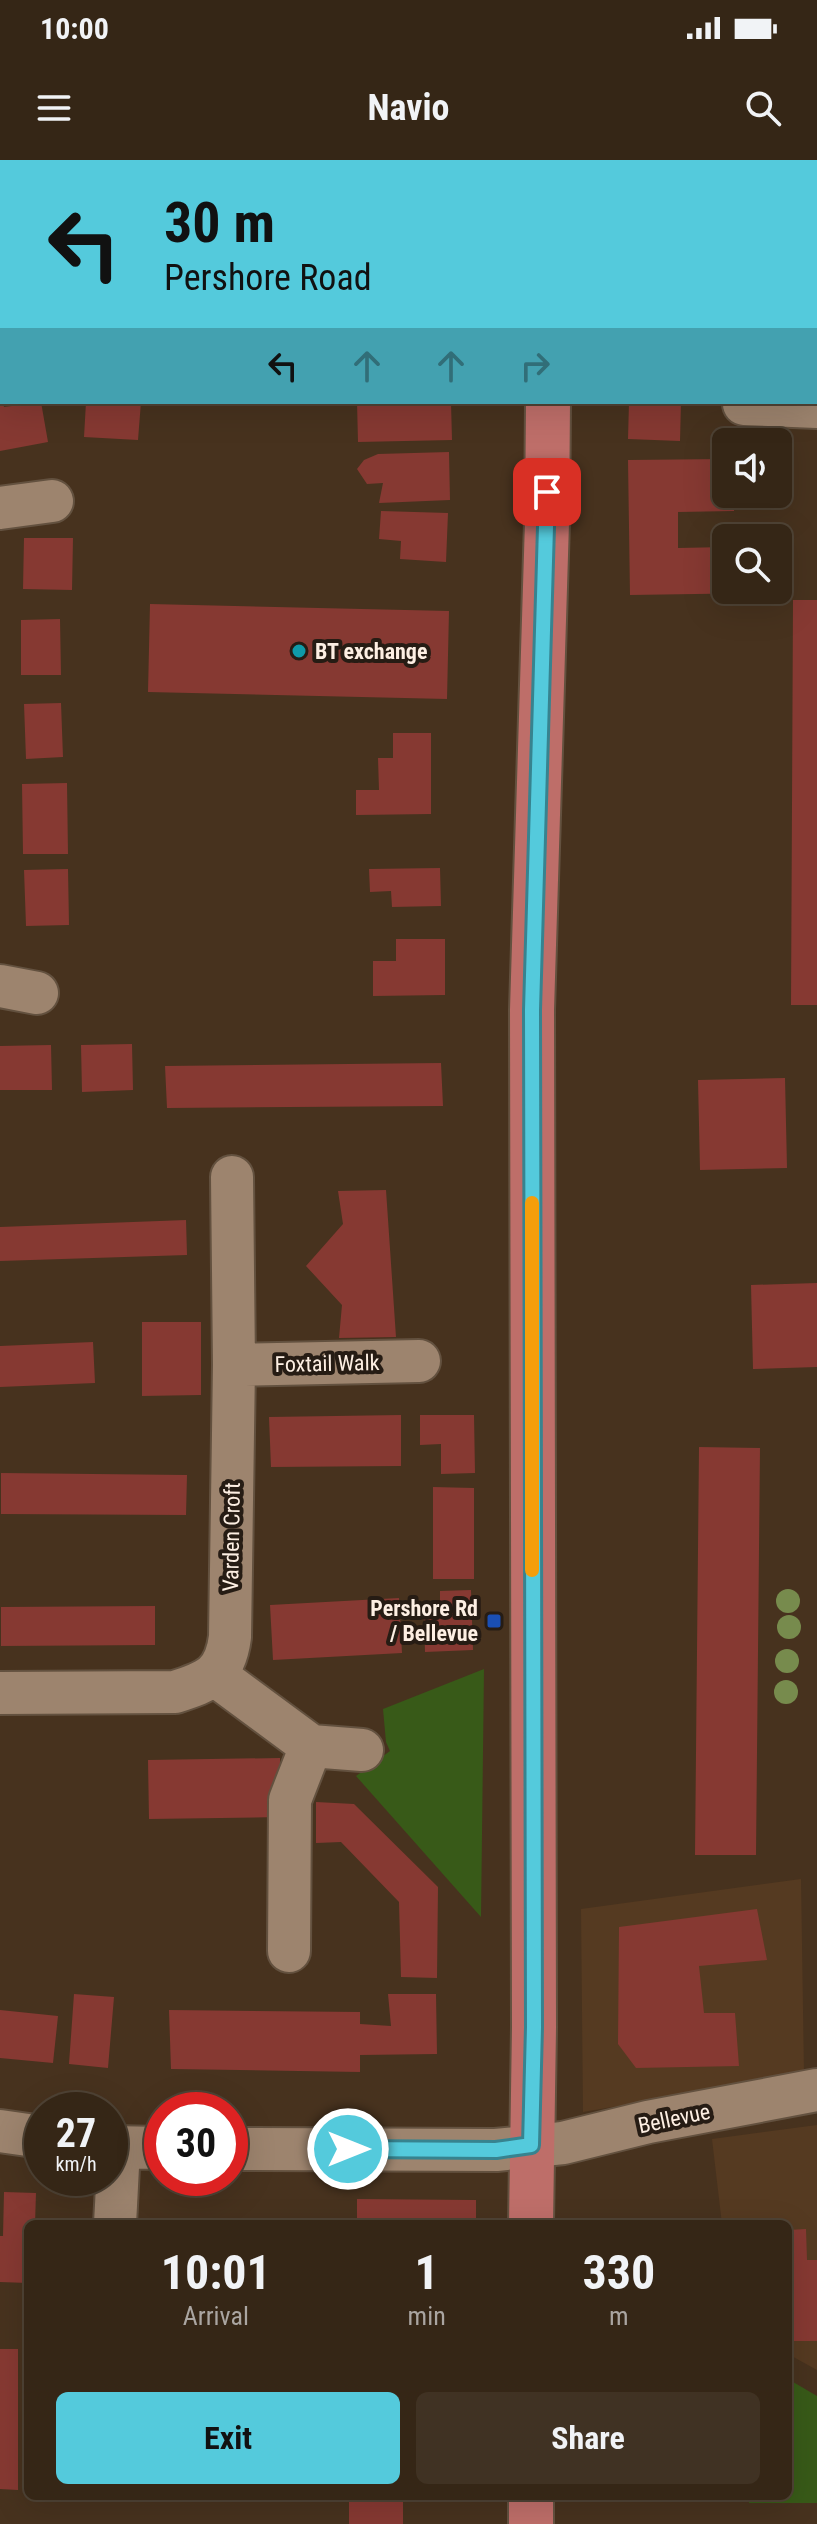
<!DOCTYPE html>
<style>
body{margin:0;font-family:"Roboto Condensed",sans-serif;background:#403223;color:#f1f3f6;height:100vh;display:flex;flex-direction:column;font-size:30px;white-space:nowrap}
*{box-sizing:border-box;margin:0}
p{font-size:26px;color:#aaa5a1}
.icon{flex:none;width:44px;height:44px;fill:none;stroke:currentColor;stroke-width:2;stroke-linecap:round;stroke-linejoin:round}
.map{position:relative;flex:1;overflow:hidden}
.panel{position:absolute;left:24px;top:2060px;width:768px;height:280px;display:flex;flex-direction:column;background:#352616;border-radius:12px;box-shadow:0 8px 32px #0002,0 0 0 2px #4f4335}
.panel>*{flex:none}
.hud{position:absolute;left:0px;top:0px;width:818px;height:244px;box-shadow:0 8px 32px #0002,0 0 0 2px #4f4335;background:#54cadc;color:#111;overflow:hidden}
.tools{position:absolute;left:712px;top:268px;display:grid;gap:16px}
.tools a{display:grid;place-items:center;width:80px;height:80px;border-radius:12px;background:#352616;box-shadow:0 8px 32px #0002,0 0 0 2px #4f4335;font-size:40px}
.speed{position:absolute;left:24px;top:1932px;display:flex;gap:16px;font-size:40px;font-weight:700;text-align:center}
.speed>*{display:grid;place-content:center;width:104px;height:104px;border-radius:50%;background:#352616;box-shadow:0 8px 32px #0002,0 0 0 2px #4f4335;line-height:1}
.speed small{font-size:20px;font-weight:400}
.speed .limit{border:12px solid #d22;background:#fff;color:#111}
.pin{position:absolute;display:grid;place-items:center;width:68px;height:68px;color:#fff;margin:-34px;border-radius:16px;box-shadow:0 4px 12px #0006}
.me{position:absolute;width:88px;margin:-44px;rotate:90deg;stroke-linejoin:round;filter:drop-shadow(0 0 6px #0008)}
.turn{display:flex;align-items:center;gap:28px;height:168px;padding:0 32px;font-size:36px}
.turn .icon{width:104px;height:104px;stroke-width:2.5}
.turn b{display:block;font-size:56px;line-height:68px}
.lanes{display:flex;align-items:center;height:76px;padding:0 32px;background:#0003;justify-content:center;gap:40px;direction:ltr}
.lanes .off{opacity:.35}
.eta{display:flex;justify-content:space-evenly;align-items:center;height:136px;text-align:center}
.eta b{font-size:48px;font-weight:700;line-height:56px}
.primary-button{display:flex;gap:16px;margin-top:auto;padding:16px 32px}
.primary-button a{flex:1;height:92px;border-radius:12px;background:#54cadc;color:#111;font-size:32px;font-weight:700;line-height:92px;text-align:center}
.primary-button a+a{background:#403223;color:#f1f3f6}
.status{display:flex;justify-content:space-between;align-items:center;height:56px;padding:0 40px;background:#352616;direction:ltr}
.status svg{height:22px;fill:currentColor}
header{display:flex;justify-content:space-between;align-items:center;height:104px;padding:0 32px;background:#352616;font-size:36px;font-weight:700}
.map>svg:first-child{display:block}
.built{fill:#553a21}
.green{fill:#385a18}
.building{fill:#863932}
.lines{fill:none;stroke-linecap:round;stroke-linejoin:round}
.minor-casing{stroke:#63513f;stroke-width:46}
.major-casing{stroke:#63513f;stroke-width:48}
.minor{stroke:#9d846e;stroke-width:42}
.major{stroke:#be6e69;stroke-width:44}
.tree{fill:#778b4d}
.route-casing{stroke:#37838f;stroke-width:20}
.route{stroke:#54cadc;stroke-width:14}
.slow{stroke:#f59e0b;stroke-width:14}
.culture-dot{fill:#0f9aa8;stroke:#261c14;stroke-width:3}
.transit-dot{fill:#1a4fb4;stroke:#261c14;stroke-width:3}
.labels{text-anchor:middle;stroke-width:8;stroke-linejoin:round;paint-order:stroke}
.poi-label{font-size:22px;font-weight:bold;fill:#fdefe3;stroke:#261c14;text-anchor:start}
.street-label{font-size:22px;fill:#fdefe3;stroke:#261c14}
</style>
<div class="status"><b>10:00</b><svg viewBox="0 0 49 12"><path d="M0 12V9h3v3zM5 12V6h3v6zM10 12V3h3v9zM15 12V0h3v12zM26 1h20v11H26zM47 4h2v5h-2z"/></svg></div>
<header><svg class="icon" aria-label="menu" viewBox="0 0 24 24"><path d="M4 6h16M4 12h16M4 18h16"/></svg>Navio<svg class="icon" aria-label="search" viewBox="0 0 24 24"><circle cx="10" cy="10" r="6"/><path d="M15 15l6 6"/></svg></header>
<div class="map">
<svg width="817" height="2364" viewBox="0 0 817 2364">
<rect width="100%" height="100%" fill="#47321e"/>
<!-- built -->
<path class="built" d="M801,1719L804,1914L583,1952L581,1749Z
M817,1965V2210L788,2194V2064H722L712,1979Z"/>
<!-- green -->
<path class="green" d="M484,1509L481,1757L356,1616L390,1591L386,1582L383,1549Z
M788,2219L817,2236V2343H749V2336H788Z"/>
<!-- building -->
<path class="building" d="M0,242H3L4,247L41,242L48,282L0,291Z
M86,242H141L138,280L84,277Z
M357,242H451L452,280L358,282Z
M629,242H681L680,281L628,279Z
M449,292L450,340L379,343L383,323L367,324L357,309L364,300L378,294Z
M726,299V334H734V351L678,352V388L726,387V430H762V433L630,435L628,300Z
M381,351L448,353L446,402L400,399L401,381L379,379Z
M24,378H73L72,430L23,429Z
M793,440H817V845H791Z
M150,444L449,451L447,539L148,532Z
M60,459L61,515H21V460Z
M61,543L63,597L26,599L24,544Z
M393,573H431V654L356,655V630H379L378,598H393Z
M67,623L68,694H23L22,624Z
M440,708L441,746L392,747L391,731L370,732L369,709Z
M68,709L69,765L26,766L24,710Z
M396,779H445V835L373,836V801H396Z
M132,884L133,930L82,932L81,885Z
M51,885L52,930H0V886Z
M441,903L443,946L167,948L165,906Z
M785,918L787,1008L700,1010L698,920Z
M386,1030L396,1177L339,1178L342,1145L306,1106L343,1064L338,1031Z
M186,1060L187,1095L0,1101V1067Z
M817,1123V1207L753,1209L751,1125Z
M142,1162H201V1235L142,1236Z
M93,1182L95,1223L0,1227V1186Z
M401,1255V1306L271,1307L269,1257Z
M420,1255H474L475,1313L441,1314V1284L420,1285Z
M699,1287L760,1288L756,1695H695Z
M1,1313L187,1315L186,1355L1,1354Z
M433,1327L474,1328V1419H433Z
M471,1430L473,1490L425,1492L424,1458H440V1431Z
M399,1438L402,1493L273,1500L270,1445Z
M155,1446V1485L1,1486V1447Z
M280,1598L281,1657L149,1659L148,1600Z
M316,1642L354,1644L438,1727L437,1818L401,1817L399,1742L341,1682L316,1683Z
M757,1749L767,1800L699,1806L704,1853H735L739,1906L636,1908L618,1884L619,1767Z
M74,1834L114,1837L108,1908L69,1904Z
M388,1834H436L437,1894L360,1895V1912L171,1909L169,1850L360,1852V1864L391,1866Z
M0,1850L58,1856L53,1903L0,1898Z
M4,2032L36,2033L35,2064H28V2123L0,2122V2076H3Z
M357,2039L476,2040V2064H357Z
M806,2069L807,2100H817V2181H788V2070Z
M0,2189H18V2330L0,2329Z
M349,2336H403V2364H349Z"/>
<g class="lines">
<defs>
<path id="minor" d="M744,244L817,247
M0,348L52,341
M0,826L37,833
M234,1205L419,1201
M215,1515L311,1586L362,1590
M0,1533L175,1532C209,1521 225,1515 230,1477L234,1205L232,1017
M289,1791L290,1640L311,1586
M0,1971L42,1977
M110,1987L162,1988
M230,1989L496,1990L563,1983L648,1962L817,1930
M115,2064L119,1988"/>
<path id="major" d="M550,2V0
M531,2064L534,1867L532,850L547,362L548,242
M531,2336V2364"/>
</defs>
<!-- minor casing -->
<use href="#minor" class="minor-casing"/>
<!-- major casing -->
<use href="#major" class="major-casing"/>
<!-- minor -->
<use href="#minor" class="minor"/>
<!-- major -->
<use href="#major" class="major"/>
</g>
<!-- trees -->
<g class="tree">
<circle cx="788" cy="1441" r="12"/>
<circle cx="789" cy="1467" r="12"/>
<circle cx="787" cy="1501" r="12"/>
<circle cx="786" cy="1532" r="12"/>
</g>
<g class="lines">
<defs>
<path id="route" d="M348,1989L496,1990L531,1985L534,1867L532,850L547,332"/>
</defs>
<!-- route casing -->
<use href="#route" class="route-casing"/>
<!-- route -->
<use href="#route" class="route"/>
<!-- slow -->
<path class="slow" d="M532,1043V1410"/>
</g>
<!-- markers -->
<circle class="culture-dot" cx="299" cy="491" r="8"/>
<rect class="transit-dot" x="486" y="1453" width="16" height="16" rx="4"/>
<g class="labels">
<!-- poi labels -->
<g class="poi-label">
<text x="315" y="499">BT exchange</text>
<text x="478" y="1456" text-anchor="end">Pershore Rd<tspan x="478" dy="25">/ Bellevue</tspan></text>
</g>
<!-- street labels -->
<g class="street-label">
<text transform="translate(327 1203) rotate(-1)" y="8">Foxtail Walk</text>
<text transform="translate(231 1377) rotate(-89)" y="8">Varden Croft</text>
<text transform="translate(674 1958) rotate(-12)" y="8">Bellevue</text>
</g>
</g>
</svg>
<div class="tools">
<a><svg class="icon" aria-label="sound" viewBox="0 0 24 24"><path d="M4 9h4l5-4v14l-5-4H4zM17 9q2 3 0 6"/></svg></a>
<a><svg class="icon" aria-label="search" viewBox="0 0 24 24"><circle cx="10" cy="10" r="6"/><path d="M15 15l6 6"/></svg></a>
</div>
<div class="speed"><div>27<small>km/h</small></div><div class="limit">30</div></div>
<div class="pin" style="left:547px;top:332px;background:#d93025"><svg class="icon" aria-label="arrive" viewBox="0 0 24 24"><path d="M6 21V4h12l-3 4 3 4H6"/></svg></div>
<svg class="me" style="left:348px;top:1989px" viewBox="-20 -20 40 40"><circle r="17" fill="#54cadc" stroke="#fff" stroke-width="3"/><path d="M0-11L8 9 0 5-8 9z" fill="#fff"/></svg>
<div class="hud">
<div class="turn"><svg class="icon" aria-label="left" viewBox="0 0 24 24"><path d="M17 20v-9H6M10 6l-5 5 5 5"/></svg><div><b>30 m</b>Pershore Road</div></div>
<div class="lanes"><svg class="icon" aria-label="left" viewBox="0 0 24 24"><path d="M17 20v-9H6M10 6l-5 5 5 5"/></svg><svg class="icon off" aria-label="ahead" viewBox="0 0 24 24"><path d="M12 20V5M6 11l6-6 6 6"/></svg><svg class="icon off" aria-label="ahead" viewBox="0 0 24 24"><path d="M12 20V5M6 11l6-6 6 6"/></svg><svg class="icon off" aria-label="right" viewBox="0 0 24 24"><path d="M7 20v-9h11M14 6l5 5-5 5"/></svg></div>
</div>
<section class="panel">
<div class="eta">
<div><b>10:01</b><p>Arrival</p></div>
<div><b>1</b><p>min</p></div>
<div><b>330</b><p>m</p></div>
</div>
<div class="primary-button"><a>Exit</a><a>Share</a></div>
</section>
</div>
